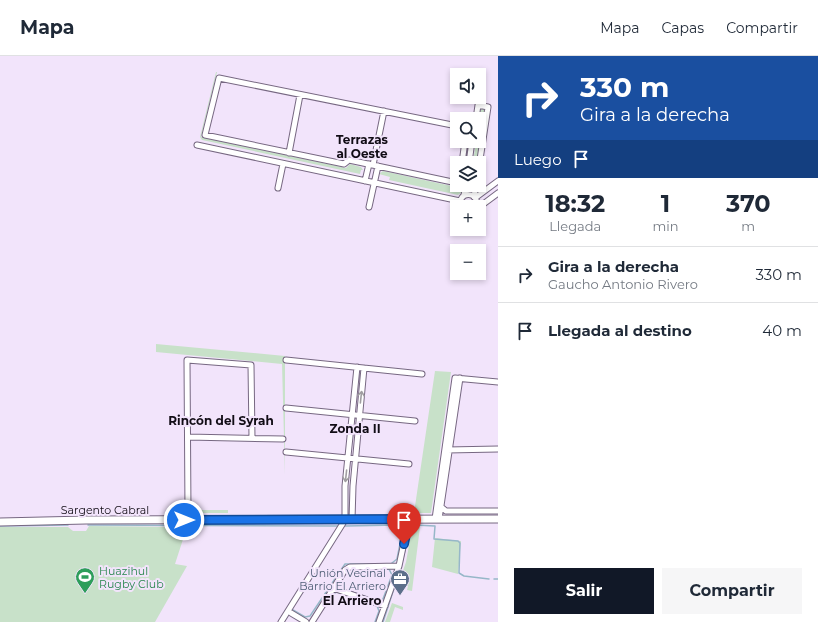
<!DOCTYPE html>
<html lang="es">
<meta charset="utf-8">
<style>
body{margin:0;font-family:Montserrat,sans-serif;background:#f6f6f7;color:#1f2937;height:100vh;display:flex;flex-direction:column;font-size:15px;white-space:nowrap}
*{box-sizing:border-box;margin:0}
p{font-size:13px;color:#747a83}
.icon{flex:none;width:22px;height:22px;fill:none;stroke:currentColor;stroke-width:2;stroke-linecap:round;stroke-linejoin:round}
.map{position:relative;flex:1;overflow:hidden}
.sheet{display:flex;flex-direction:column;background:#fff;width:320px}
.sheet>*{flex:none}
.top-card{background:#1a4fa0;color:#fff;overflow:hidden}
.controls{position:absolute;left:450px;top:12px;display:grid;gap:8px}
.controls a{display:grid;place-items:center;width:36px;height:36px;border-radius:0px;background:#fff;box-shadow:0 2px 6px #0003;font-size:20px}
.pin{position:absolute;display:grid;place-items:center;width:34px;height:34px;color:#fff;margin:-41px -17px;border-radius:50% 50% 50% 0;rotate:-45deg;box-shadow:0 0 4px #0007}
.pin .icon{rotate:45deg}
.me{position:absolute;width:44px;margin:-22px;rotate:90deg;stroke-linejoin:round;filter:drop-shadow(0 0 3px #0008)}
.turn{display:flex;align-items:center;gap:14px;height:84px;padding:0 16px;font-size:18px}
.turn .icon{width:52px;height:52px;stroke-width:2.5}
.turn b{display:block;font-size:28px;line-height:34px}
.then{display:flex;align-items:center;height:38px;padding:0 16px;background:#0003;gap:8px;font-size:15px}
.eta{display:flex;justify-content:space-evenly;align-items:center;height:68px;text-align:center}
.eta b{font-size:24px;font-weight:700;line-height:28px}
.cta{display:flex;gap:8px;margin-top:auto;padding:8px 16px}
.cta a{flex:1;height:46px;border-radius:0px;background:#111827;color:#fff;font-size:16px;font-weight:700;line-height:46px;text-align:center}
.cta a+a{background:#f6f6f7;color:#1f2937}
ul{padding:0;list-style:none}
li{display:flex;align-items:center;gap:12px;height:56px;padding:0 16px;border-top:1px solid #e0e1e3}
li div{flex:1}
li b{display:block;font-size:15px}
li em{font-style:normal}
header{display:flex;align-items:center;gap:24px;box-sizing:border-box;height:56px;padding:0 20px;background:#fff;border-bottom:1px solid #e0e1e3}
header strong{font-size:19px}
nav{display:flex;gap:22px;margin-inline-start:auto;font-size:14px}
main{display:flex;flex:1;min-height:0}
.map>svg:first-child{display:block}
.green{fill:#c8e1c9}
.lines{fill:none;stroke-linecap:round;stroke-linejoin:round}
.stream{stroke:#96b7c8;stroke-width:1.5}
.street-casing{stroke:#776882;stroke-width:7}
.secondary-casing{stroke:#776882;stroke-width:9}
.street{stroke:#fff;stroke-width:5}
.secondary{stroke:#fff;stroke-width:7}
.oneway{stroke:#a09ea1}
.route-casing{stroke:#114b97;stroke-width:10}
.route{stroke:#1a73e8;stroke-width:7}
.labels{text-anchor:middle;stroke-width:4;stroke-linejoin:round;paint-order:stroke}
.street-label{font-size:11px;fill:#110c15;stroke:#f2e4fb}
.leisure-label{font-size:11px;fill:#27864d;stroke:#f2e4fb;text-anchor:start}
.service-label{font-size:11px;fill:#4e5e75;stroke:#f2e4fb;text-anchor:end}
.neighbourhood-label{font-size:12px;font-weight:bold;fill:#110c15;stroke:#f2e4fb}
</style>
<header>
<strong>Mapa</strong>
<nav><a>Mapa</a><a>Capas</a><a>Compartir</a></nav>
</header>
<main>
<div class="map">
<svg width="498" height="566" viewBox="0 0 498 566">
<rect width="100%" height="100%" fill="#f2e4fb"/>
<!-- green -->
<path class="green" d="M216,16H217L201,81L346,112L350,108L361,111L363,114H361L360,118L202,84L200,81Z
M481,49L485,50L477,107H473L476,85H479V63Z
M383,115L461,132L462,129H463L462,136L458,139L389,124L390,121L379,118Z
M156,288L285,300V419L282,308L156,296Z
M435,315L451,316L431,457H414Z
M193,454H228V457H193Z
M89,470L187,471L175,508L187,510L155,566H0V471H68L73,475H86Z
M415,471H420L412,535L407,534L408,530L398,529L406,506L412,473Z
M435,482L461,485L458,518L432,511Z
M392,547L403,551V554L395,551L390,566H385Z"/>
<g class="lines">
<!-- stream -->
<path class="stream" d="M88,469L338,470
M0,470L68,469
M389,513L392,519L383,543L378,545L343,533L340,527L346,517L351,514Z
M494,523H498
M332,538L337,536L377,550L379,555L375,566
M293,554L305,561L310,560L345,508H391L392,507L397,503L403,473L399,469L345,470
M383,566L401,511L410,473L415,469L435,470L434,483L458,485L460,487L459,517L464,520L489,523"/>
<defs>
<path id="street" d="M476,63L478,49L488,51L479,110
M457,70L219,22L205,79L344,108L349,104L457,127
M197,89L460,145
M289,97L300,39
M462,107L465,85
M469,107L472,85
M373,109L384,55
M365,125L369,108
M278,132L283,108
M464,139L466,129
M474,141L476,129
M475,142L498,125
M369,151L378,110
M461,151C456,134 481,135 476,151
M477,151L482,149L498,137
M286,304L422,318
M286,352L415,365
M188,381L283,383
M447,394L498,393
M286,396L409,408
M441,451L446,455H498
M435,463L455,322L498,326
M439,463L460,322
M187,464V457L188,455L187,304L251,309L252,382
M352,464L353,430L364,312
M333,532L385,550
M291,557L306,566
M281,566L345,464V430L357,311
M312,566L345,514L350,511L399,510
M379,566L399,510L409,463"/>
<path id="secondary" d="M0,466L86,464L498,463"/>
</defs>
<!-- street casing -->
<use href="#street" class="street-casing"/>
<!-- secondary casing -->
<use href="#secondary" class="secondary-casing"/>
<!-- street -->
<use href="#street" class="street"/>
<!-- secondary -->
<use href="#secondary" class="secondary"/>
</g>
<!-- one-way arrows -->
<defs><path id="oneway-shaft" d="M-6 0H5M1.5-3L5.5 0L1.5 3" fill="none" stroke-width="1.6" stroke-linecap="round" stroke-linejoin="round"/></defs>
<g class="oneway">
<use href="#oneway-shaft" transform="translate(361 341) rotate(-84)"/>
<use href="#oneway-shaft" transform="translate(346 420) rotate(96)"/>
</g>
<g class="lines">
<defs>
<path id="route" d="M184,464L409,463L404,488"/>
</defs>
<!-- route casing -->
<use href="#route" class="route-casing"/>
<!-- route -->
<use href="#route" class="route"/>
</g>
<!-- icons -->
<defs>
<symbol id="stadium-pin" viewBox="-11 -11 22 30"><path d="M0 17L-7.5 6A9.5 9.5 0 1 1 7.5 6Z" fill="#2e9e5b" stroke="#f2e4fb"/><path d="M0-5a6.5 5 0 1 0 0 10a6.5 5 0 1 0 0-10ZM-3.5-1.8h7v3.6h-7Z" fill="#fff"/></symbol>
<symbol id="office-pin" viewBox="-11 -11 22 30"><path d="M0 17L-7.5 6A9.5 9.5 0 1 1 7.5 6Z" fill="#5c6f8a" stroke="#f2e4fb"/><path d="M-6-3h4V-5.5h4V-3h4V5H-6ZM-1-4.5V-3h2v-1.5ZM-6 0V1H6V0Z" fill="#fff"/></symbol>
</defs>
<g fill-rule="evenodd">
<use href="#stadium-pin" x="74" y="510" width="22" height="30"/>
<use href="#office-pin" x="389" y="512" width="22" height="30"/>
</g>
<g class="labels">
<!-- street labels -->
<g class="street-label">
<text x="105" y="458">Sargento Cabral</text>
</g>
<!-- leisure labels -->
<g class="leisure-label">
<text x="99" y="519">Huazihul<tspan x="99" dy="13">Rugby Club</tspan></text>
</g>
<!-- service labels -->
<g class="service-label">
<text x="386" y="521">Unión Vecinal<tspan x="386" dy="13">Barrio El Arriero</tspan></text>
</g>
<!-- neighbourhood labels -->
<g class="neighbourhood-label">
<text x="362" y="88">Terrazas<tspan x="362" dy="14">al Oeste</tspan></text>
<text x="221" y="369">Rincón del Syrah</text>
<text x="355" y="377">Zonda II</text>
<text x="352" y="549">El Arriero</text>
</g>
</g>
</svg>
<div class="controls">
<a><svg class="icon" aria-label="sound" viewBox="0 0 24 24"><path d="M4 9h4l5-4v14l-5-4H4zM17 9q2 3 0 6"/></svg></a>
<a><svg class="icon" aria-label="search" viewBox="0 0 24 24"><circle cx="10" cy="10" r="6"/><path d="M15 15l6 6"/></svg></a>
<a><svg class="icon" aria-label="layers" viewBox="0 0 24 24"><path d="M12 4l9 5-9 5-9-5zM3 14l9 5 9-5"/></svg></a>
<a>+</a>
<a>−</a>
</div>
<div class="pin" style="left:404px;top:488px;background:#d93025"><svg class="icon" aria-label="arrive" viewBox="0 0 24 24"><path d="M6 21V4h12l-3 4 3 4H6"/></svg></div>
<svg class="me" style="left:184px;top:464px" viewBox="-20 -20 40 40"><circle r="17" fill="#1a73e8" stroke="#fff" stroke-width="3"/><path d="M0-11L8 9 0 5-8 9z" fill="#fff"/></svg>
</div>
<section class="sheet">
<div class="top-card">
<div class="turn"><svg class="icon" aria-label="right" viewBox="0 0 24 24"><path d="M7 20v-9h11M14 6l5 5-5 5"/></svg><div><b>330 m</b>Gira a la derecha</div></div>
<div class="then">Luego<svg class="icon" aria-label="arrive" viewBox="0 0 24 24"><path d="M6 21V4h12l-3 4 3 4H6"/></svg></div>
</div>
<div class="eta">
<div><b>18:32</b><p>Llegada</p></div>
<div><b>1</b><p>min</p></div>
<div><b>370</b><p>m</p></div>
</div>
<ul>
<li><svg class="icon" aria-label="right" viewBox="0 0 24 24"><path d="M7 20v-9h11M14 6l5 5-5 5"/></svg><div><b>Gira a la derecha</b><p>Gaucho Antonio Rivero</p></div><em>330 m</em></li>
<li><svg class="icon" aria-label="arrive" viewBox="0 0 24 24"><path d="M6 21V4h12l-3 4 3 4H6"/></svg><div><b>Llegada al destino</b></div><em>40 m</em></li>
</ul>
<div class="cta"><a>Salir</a><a>Compartir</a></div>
</section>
</main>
